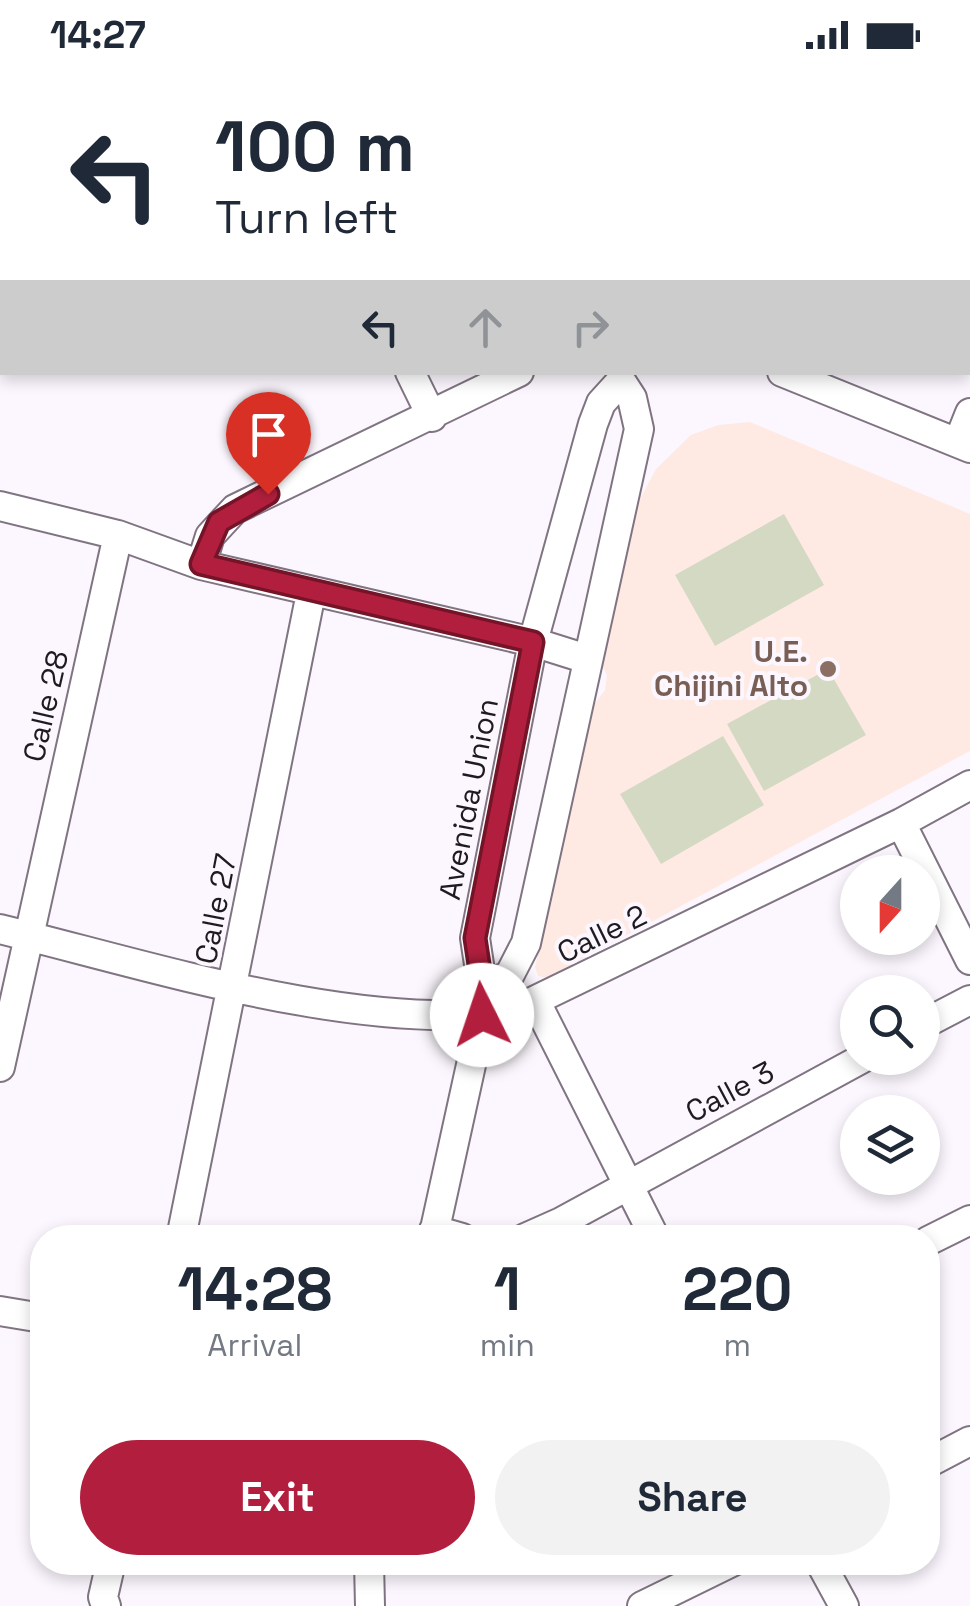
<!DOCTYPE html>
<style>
body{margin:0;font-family:"Space Grotesk",sans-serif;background:#f2f2f3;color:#1f2937;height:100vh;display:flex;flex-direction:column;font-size:38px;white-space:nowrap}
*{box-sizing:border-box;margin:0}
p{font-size:32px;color:#747a83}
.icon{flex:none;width:55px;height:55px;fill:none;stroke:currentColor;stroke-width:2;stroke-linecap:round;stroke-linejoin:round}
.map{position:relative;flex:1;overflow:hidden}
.sheet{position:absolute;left:30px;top:1155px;width:910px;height:350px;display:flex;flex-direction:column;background:#fff;border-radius:40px;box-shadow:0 5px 15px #0003}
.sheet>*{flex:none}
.banner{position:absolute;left:0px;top:0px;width:970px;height:305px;box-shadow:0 5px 15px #0003;background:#fff;color:#1f2937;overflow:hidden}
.needle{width:65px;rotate:201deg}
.tools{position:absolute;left:840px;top:785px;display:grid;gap:20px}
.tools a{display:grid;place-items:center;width:100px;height:100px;border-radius:50%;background:#fff;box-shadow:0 5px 15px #0003;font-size:50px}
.pin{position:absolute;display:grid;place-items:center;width:85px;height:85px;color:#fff;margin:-102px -42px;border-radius:50% 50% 50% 0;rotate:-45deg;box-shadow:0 0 10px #0007}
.pin .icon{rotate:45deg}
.me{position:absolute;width:110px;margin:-55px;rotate:356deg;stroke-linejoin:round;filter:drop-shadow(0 0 8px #0008)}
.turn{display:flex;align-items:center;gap:35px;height:210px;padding:0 50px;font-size:45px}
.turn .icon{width:130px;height:130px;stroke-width:2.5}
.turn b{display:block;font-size:70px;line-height:85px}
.lanes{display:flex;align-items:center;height:95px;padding:0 50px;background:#0003;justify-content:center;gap:50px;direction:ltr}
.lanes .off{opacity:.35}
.eta{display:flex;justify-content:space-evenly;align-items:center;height:170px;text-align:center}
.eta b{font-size:60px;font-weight:700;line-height:70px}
.primary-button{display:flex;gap:20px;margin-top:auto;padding:20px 50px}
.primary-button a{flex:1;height:115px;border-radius:60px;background:#b21f3e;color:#fff;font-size:40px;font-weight:700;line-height:115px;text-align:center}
.primary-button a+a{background:#f2f2f3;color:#1f2937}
.status{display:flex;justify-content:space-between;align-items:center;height:70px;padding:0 50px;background:#fff;direction:ltr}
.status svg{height:28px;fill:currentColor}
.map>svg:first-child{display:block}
.education{fill:#feeae3}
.green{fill:#d4d9c4}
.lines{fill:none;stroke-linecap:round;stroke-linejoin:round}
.minor-casing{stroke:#807483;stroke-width:32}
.minor{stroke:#fff;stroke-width:28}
.route-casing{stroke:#741428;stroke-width:25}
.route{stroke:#b21f3e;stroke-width:18}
.education-dot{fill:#8d6e63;stroke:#fcf7fe;stroke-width:4}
.labels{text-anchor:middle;stroke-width:8;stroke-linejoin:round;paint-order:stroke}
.education-label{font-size:30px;font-weight:bold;fill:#785e54;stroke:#fcf7fe;text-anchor:end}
.street-label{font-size:30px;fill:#1e1a1f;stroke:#fcf7fe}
</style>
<div class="status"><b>14:27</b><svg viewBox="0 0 49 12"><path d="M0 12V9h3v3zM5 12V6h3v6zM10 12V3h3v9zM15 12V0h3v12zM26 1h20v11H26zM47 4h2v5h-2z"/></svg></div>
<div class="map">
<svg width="970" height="1536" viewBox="0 0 970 1536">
<rect width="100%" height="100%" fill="#fcf7fe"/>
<!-- education -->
<path class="education" d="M750,352L970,444V681L547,908L538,906L535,897L593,636L605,620L607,605L601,594L640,429L656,399L691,365L718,355Z"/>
<!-- green -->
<path class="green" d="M784,444L824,515L715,576L675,505Z
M828,599L866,665L764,721L727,654Z
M723,666L764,735L661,794L620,724Z"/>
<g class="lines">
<defs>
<path id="minor" d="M259,0L260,2
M496,0L498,2
M545,0L546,2
M26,2L31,0
M630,2L635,0
M0,16L2,15
M968,46L970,44
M410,302L432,347
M782,302L970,378
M958,373L970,343
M0,436L118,465L201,495L533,572L587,589
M201,495L210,466L235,439L519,302
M901,753L970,890
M0,859C155,897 352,961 511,942L901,753L970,715
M489,913L509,906L526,873L639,359L632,328L621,311
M536,932L655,1168
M922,955L970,930
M0,997L118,465
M434,1160L462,1168
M181,1168L311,523
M433,1168L489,913L480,901L475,868L533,572L593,354L601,333L621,311
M525,1168L561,1152L863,988
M928,1171L970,1150
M0,1241L42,1248
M928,1393L970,1371
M369,1492L370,1536
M820,1492L844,1536
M106,1536L103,1527L111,1492
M642,1536L732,1492"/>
</defs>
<!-- minor casing -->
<use href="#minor" class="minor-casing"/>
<!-- minor -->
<use href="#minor" class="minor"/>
</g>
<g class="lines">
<defs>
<path id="route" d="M268,424L219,452L201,494L533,572L475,868L480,901L489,912L482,945"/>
</defs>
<!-- route casing -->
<use href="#route" class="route-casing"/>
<!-- route -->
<use href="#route" class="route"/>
</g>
<!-- markers -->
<circle class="education-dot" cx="828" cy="599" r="10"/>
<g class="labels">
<!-- education labels -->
<g class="education-label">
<text x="808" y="592">U.E.<tspan x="808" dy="34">Chijini Alto</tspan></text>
</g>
<!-- street labels -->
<g class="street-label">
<text transform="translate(46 636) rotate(-77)" y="10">Calle 28</text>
<text transform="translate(469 729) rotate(-79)" y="10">Avenida Union</text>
<text transform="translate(216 839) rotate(-79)" y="10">Calle 27</text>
<text transform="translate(602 864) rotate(-26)" y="10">Calle 2</text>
<text transform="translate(730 1022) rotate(-28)" y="10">Calle 3</text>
</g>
</g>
</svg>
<div class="tools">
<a><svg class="needle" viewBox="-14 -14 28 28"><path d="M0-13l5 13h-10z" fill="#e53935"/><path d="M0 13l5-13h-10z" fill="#747a83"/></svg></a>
<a><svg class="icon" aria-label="search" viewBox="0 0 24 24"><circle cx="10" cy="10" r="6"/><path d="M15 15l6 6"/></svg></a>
<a><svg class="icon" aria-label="layers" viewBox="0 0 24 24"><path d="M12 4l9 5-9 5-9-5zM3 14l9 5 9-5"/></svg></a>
</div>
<div class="pin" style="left:268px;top:424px;background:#d93025"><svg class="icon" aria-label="arrive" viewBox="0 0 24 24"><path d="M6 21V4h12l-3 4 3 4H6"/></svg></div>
<svg class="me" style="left:482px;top:945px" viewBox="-20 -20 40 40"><circle r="19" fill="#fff"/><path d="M0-13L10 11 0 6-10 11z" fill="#b21f3e"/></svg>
<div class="banner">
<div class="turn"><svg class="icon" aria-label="left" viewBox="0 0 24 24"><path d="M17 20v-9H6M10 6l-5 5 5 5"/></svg><div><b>100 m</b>Turn left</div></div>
<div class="lanes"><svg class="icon" aria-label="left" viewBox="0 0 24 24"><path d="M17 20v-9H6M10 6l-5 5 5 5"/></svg><svg class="icon off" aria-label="ahead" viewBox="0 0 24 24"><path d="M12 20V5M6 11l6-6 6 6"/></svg><svg class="icon off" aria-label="right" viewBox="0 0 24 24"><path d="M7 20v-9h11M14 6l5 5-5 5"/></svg></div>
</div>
<section class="sheet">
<div class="eta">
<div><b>14:28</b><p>Arrival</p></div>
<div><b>1</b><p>min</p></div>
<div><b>220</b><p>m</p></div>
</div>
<div class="primary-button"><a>Exit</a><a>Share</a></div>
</section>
</div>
